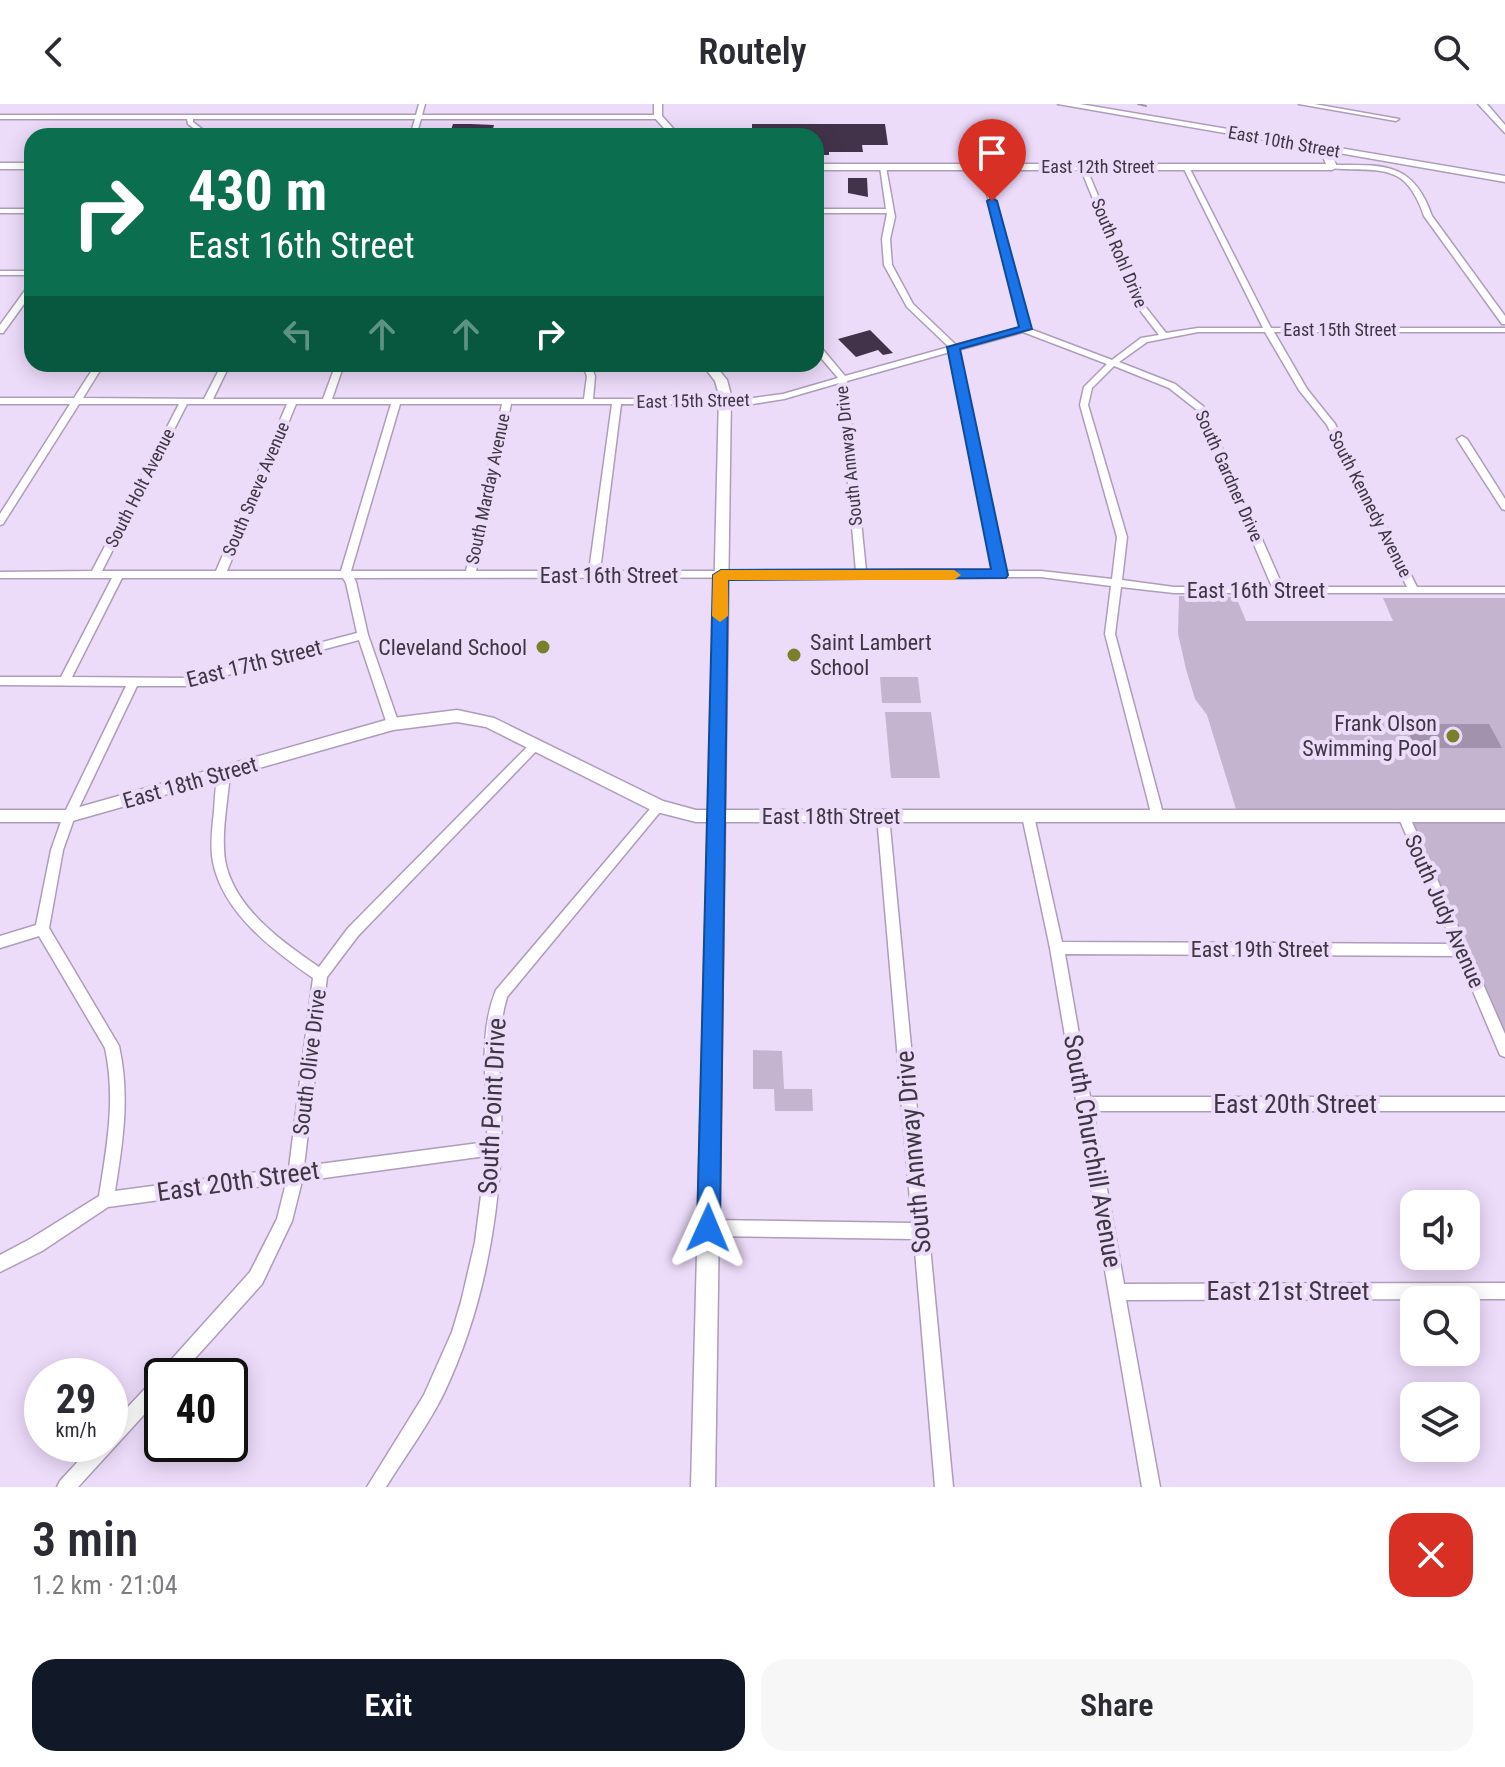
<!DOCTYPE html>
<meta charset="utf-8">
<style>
body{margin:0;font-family:"Roboto Condensed",sans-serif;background:#f7f7f7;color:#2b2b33;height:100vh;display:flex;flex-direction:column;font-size:30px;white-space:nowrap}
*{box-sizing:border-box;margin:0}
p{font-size:26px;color:#7c7c81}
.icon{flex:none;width:44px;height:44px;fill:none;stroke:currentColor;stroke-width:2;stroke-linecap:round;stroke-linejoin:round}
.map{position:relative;height:1383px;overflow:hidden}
.sheet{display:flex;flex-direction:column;background:#fff;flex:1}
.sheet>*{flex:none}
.banner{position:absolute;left:24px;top:24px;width:800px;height:244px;border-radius:24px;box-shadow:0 4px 20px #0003;background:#0b6e4f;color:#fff;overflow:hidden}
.tools{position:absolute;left:1400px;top:1086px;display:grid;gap:16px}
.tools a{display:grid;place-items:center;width:80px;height:80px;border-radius:16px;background:#fff;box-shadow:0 4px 20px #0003;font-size:40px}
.speed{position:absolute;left:24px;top:1254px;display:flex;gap:16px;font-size:40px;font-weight:700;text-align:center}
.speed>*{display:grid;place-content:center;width:104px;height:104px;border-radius:50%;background:#fff;box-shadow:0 4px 20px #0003;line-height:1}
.speed small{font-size:20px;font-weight:400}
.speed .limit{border:4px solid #111;border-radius:12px;background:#fff;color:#111}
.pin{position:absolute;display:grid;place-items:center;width:68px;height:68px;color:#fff;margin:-82px -34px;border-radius:50% 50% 50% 0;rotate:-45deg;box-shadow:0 0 8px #0007}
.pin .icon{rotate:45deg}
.me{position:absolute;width:88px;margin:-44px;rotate:1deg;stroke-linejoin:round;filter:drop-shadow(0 0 6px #0008)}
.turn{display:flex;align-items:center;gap:28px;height:168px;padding:0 32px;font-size:36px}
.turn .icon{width:104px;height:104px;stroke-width:2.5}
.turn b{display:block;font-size:56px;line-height:68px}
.lanes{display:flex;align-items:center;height:76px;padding:0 32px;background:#0003;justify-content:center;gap:40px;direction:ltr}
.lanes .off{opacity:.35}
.round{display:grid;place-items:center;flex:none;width:84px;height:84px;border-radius:24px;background:#f7f7f7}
.head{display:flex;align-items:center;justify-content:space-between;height:136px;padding:0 32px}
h1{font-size:48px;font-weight:600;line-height:60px}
.button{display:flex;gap:16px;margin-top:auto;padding:16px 32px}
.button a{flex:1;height:92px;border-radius:24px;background:#111827;color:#fff;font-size:32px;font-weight:600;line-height:92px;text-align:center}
.button a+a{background:#f7f7f7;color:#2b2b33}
header{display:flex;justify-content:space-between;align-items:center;height:104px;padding:0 32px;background:#fff;font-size:36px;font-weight:600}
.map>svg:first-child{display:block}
.green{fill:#c5b4d0}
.water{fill:#a392ae}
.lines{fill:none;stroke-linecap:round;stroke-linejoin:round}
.stream{stroke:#a392ae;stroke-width:2}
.building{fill:#42334b}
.street-casing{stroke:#ae9db9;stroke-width:3}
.secondary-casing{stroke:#ae9db9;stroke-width:3}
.primary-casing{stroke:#ae9db9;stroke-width:3}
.street{fill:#fff;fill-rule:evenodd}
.secondary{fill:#fff;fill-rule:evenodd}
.primary{fill:#fff;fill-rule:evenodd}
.route{fill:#1a73e8;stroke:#114b97;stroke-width:2}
.slow{fill:#f59e0b}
.poi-dot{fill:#78802c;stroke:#eddbfa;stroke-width:3}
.labels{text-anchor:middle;stroke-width:8;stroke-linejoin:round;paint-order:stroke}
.far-street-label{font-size:18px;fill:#3e3743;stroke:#eddbfa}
.street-label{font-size:22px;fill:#3e3743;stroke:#eddbfa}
.poi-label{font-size:22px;fill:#3e3743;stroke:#eddbfa;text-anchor:end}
.near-street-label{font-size:26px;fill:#3e3743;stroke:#eddbfa}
</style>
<header><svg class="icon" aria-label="back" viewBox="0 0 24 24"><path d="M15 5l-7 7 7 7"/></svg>Routely<svg class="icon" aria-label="search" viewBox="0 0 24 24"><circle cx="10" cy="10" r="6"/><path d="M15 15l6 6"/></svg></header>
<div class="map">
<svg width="1505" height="1383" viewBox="0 0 1505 1383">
<rect width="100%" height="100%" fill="#eddbfa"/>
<!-- green -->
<path class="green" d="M1179,492L1236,493L1246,517H1393L1383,494H1505V947L1404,712L1236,705L1207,611L1195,595L1186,565L1178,530Z
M880,573H918L921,599H882Z
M885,608H931L940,674H891Z
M753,946L782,947L784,985H812L813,1007H775L774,985H753Z"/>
<!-- water -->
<path class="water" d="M1404,620H1489L1502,644H1416Z"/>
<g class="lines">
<!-- stream -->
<path class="stream" d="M1138,0L1146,2"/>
</g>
<!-- building -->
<path class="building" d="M453,20H471L494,21L491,32H449Z
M752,20H885L888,41H862L863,48H829V51H820L816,48V32H752Z
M848,74H867L868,93L848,89Z
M870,226L893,249L883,251L878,246L856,253L838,235Z"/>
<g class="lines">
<defs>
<path id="street" d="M419,0H425L422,11H658L661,13L658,15H421L416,32H410L415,15H193V18L211,32H204L188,20L187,15H0V11H416Z
M1299,0H1314L1399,15L1396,17Z
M883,61L886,63L895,113L890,135L892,161L913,200L956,241L1021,223L980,63L983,61L986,63L1030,225L1112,256L1141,234L1159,231L1136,201L1080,63L1083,61L1086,63L1144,201L1166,229L1198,224H1263L1183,63L1186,61L1189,63L1271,224H1505V228H1274L1307,285L1335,320L1417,483H1505V489H1174L1121,483L1115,530L1164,713L1162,716H1154L1152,713L1105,530L1111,482L1041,473L354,474L356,478L368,531L399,620L397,623L393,624L387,620L359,536L186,582H137L75,712L63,746L49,824L119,942C130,991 123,1038 115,1087L289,1064L313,874C273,846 223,809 213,758C210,742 212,724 214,708C215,694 215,678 220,665H228L230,668C228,697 221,728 225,756C233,803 282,838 319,863L348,824L532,638L536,637L542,641L358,832L327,873L304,1062L487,1038C489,987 476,935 496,886L655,699H663L665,702L507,893C492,944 504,994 501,1045C497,1129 480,1213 444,1289C428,1322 405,1352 386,1383H367L424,1291L452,1228L461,1198L475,1138L486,1052L302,1077L292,1117L262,1180L179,1272H162V1291L78,1383H57L60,1377L94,1340H110V1322L156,1273L160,1271L162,1266L250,1168L277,1115L286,1079L108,1103L42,1147L0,1168V1151L30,1135L99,1092C107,1042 116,994 105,944L39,832L0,844V832L36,821L51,746L63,712L126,582L0,581V573H61L112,474H0V468L92,467L179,300H79L3,420L0,421V410L70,300H0V294H74L96,260H104L83,294L204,295L222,260H230L213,295H323L336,260H344L332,295H584L587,272L582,260H590L595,272L593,295H746L783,290L838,274L816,248V240L819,241L845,272L949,243L907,203L884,161L882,135L887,109H816V105H886L880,63ZM1023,228L1107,260L1084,283L1080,301L1117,433L1112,475L1041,467H1004L958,246ZM1198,228H1265L1299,286L1327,321L1407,483H1283L1204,303L1175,280L1119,258L1147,238ZM950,248L994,467H866L847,277ZM1114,262L1169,284L1197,306L1272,483H1174L1122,476L1127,433L1088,301L1092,284ZM839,279L856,467H600L621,300L746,301L784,295ZM187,300H287L216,467H102ZM296,300H391L341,467H227ZM400,300H502L466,467H351ZM511,300H612L589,467H476ZM122,474H343L346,479L357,529L186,574L72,573Z
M1332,61C1383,61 1413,57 1432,112L1505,212V220H1502L1424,112C1405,55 1378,69 1330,64V62Z
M0,105H32V109H0Z
M0,167H32V171H0Z
M29,181H32V189L3,229H0V221Z
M1462,332L1467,335L1505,395V406L1502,405L1457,335Z
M883,707L887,709L889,712L953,1383H935L914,1135L708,1132L703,1129L700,1124L703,1119L708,1116L912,1119L877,712L879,709Z
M1028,707L1032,709L1034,712L1062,838L1453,840L1398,712L1400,709H1408L1505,930V953L1500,951L1458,852L1065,850L1090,993H1505V1007H1093L1124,1180L1505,1179V1195L1126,1196L1160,1383H1142L1050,844L1022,712L1024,709Z"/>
<path id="secondary" d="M654,0H662V12L680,32H671L654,13Z
M1478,0H1487L1505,21V29Z
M1330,43L1334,46L1333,53L1337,63L1332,66H816V60H1326L1323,53L1326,46Z
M0,59H32V65H0Z
M702,260H714L727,276L731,291L725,706H1505V718H725L715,1383H691L708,718H696L653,707L486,623L457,618L393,626L69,718H0V706H69L393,614L457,606L494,614L663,697L696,706H709L719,291L715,277Z"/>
<path id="primary" d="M1058,0H1080L1505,72V78Z"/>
</defs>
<!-- street casing -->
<use href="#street" class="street-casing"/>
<!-- secondary casing -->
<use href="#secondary" class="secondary-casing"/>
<!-- primary casing -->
<use href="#primary" class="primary-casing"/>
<!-- street -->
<use href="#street" class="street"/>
<!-- secondary -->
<use href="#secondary" class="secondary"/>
<!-- primary -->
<use href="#primary" class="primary"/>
</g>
<!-- route -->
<path class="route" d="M992,94L997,97L1032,225L960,245L1008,471L1006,474L728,476L720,1124L717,1133L708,1136L700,1133L697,1124L713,471L721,466L991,465L947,243L1019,223L987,97Z"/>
<!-- slow -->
<path class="slow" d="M721,466H954L961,471L954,476H728V512L720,518L712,512L713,471Z"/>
<!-- markers -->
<g class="poi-dot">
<circle cx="543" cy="543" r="8"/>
<circle cx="794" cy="551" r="8"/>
<circle cx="1453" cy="632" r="8"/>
</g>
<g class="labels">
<!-- far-street labels -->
<g class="far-street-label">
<text transform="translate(1284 38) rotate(10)" y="6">East 10th Street</text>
<text x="1098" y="69">East 12th Street</text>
<text transform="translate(1119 149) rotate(67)" y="6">South Rohl Drive</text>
<text x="1340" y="232">East 15th Street</text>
<text transform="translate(693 297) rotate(-1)" y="6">East 15th Street</text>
<text transform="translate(849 352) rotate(-96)" y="6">South Annway Drive</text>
<text transform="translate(1229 372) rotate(66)" y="6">South Gardner Drive</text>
<text transform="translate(140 384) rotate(-63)" y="6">South Holt Avenue</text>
<text transform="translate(256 385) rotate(-67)" y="6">South Sneve Avenue</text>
<text transform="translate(488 385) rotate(-78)" y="6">South Marday Avenue</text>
<text transform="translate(1370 400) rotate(63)" y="6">South Kennedy Avenue</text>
</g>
<!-- street labels -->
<g class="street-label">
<text x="609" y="479">East 16th Street</text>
<text x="1256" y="494">East 16th Street</text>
<text transform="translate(254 559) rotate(-14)" y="8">East 17th Street</text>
<text transform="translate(190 678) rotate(-16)" y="8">East 18th Street</text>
<text x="831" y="720">East 18th Street</text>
<text transform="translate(1445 807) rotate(66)" y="8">South Judy Avenue</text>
<text x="1260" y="853">East 19th Street</text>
<text transform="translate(309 958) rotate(-83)" y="8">South Olive Drive</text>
</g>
<!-- poi labels -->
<g class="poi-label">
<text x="810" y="546" text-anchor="start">Saint Lambert<tspan x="810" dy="25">School</tspan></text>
<text x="527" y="551">Cleveland School</text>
<text x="1437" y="627">Frank Olson<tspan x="1437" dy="25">Swimming Pool</tspan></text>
</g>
<!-- near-street labels -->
<g class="near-street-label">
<text x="1295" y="1009">East 20th Street</text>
<text transform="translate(492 1002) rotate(-87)" y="9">South Point Drive</text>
<text transform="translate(1093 1047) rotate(80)" y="9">South Churchill Avenue</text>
<text transform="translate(913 1048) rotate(-95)" y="9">South Annway Drive</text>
<text transform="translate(238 1077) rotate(-8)" y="9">East 20th Street</text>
<text x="1288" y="1196">East 21st Street</text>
</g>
</g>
</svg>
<div class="tools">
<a><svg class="icon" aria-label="sound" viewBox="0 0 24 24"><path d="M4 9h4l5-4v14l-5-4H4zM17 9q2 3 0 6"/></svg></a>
<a><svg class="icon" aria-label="search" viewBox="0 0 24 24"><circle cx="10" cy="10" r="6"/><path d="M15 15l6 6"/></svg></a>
<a><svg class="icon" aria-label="layers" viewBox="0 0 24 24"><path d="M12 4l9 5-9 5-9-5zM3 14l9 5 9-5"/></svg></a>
</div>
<div class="speed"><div>29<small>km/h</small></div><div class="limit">40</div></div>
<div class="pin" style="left:992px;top:97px;background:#d93025"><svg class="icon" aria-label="arrive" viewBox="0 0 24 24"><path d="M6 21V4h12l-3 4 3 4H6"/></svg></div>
<svg class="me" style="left:708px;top:1124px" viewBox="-20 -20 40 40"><path d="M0-17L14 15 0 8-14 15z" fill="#1a73e8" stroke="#fff" stroke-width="4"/></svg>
<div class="banner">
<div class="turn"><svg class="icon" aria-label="right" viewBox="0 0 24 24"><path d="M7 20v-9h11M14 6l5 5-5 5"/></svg><div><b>430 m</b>East 16th Street</div></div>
<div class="lanes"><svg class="icon off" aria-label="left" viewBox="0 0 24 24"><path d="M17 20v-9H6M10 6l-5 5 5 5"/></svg><svg class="icon off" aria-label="ahead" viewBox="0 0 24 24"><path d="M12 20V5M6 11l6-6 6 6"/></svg><svg class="icon off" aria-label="ahead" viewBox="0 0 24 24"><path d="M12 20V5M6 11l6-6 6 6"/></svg><svg class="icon" aria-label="right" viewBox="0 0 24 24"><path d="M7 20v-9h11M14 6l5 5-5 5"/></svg></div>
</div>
</div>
<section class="sheet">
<div class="head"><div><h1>3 min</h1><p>1.2 km · 21:04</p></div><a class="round" style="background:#d93025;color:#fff"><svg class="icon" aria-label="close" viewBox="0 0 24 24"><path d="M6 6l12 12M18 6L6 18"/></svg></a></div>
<div class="button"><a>Exit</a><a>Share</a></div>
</section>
